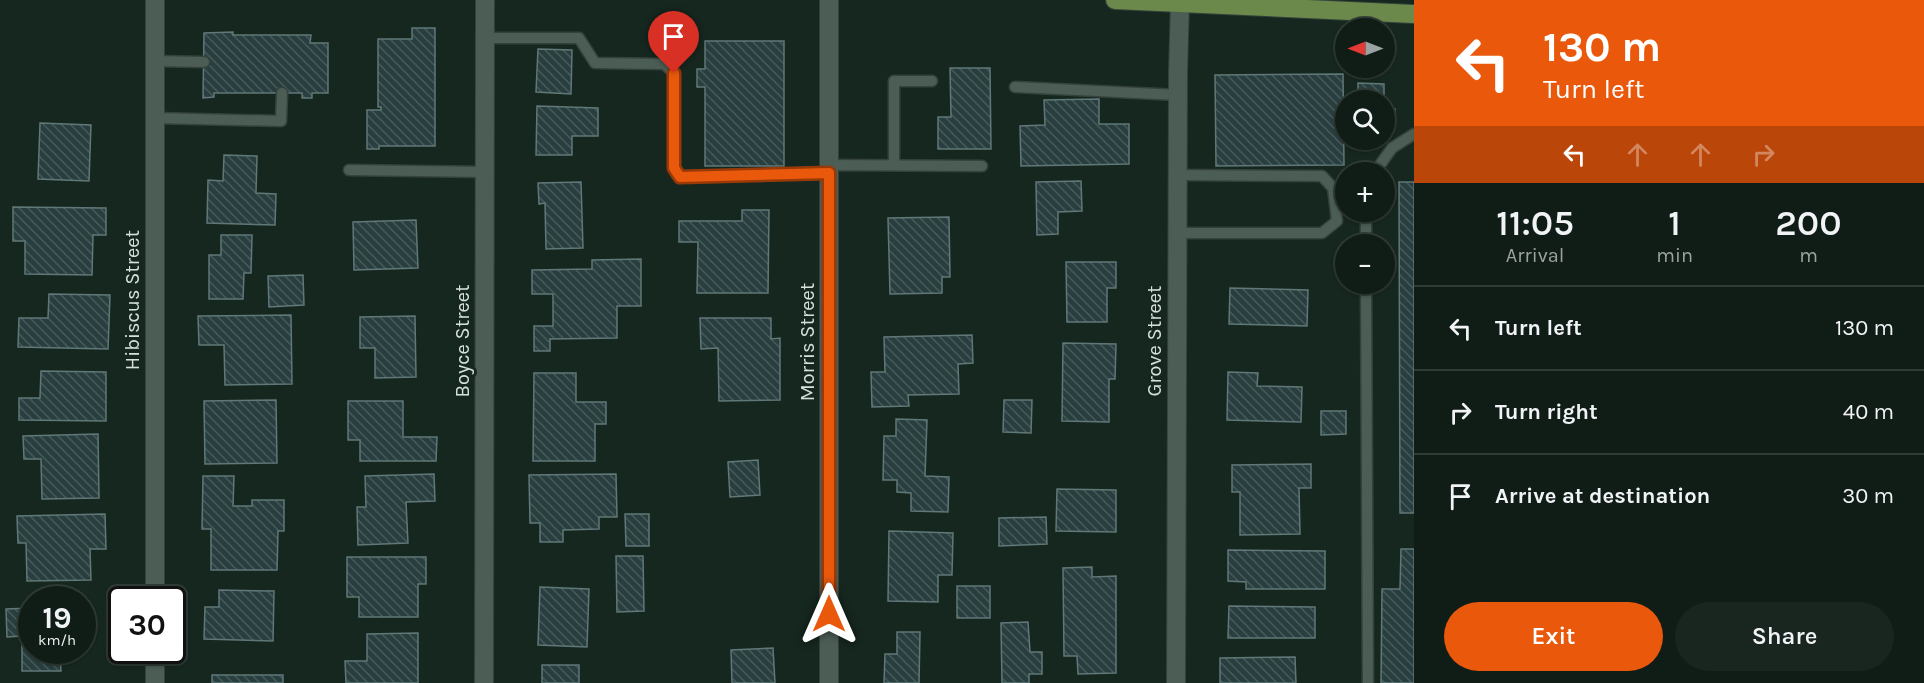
<!DOCTYPE html>
<meta charset="utf-8">
<style>
body{margin:0;font-family:Karla,sans-serif;background:#192620;color:#f1f3f6;height:100vh;display:flex;flex-direction:column;font-size:22px;white-space:nowrap}
*{box-sizing:border-box;margin:0}
p{font-size:20px;color:#9ca2a1}
.icon{flex:none;width:33px;height:33px;fill:none;stroke:currentColor;stroke-width:2;stroke-linecap:round;stroke-linejoin:round}
.map{position:relative;flex:1;overflow:hidden}
.side{display:flex;flex-direction:column;background:#101d17;width:510px}
.side>*{flex:none}
.hud{background:#ea580c;color:#fff;overflow:hidden}
.needle{width:39px;rotate:270deg}
.buttons{position:absolute;left:1335px;top:18px;display:grid;gap:12px}
.buttons a{display:grid;place-items:center;width:60px;height:60px;border-radius:50%;background:#101d17;box-shadow:0 2px 4px #0004,0 0 0 2px #303b36;font-size:30px}
.speed{position:absolute;left:18px;top:586px;display:flex;gap:12px;font-size:30px;font-weight:700;text-align:center}
.speed>*{display:grid;place-content:center;width:78px;height:78px;border-radius:50%;background:#101d17;box-shadow:0 2px 4px #0004,0 0 0 2px #303b36;line-height:1}
.speed small{font-size:15px;font-weight:400}
.speed .limit{border:3px solid #111;border-radius:9px;background:#fff;color:#111}
.pin{position:absolute;display:grid;place-items:center;width:51px;height:51px;color:#fff;margin:-62px -26px;border-radius:50% 50% 50% 0;rotate:-45deg;box-shadow:0 0 6px #0007}
.pin .icon{rotate:45deg}
.me{position:absolute;width:66px;margin:-33px;rotate:0deg;stroke-linejoin:round;filter:drop-shadow(0 0 4px #0008)}
.turn{display:flex;align-items:center;gap:21px;height:126px;padding:0 30px;font-size:27px}
.turn .icon{width:78px;height:78px;stroke-width:2.5}
.turn b{display:block;font-size:42px;line-height:51px}
.lanes{display:flex;align-items:center;height:57px;padding:0 30px;background:#0003;justify-content:center;gap:30px;direction:ltr}
.lanes .off{opacity:.35}
.eta{display:flex;justify-content:space-evenly;align-items:center;height:102px;text-align:center}
.eta b{font-size:36px;font-weight:600;line-height:42px}
.cta{display:flex;gap:12px;margin-top:auto;padding:12px 30px}
.cta a{flex:1;height:69px;border-radius:36px;background:#ea580c;color:#fff;font-size:24px;font-weight:600;line-height:69px;text-align:center}
.cta a+a{background:#192620;color:#f1f3f6}
ul{padding:0;list-style:none}
li{display:flex;align-items:center;gap:18px;height:84px;padding:0 30px;border-top:2px solid #303b36}
li div{flex:1}
li b{display:block;font-size:22px}
li em{font-style:normal}
main{display:flex;flex:1;min-height:0}
.map>svg:first-child{display:block}
.building{fill:url(#building-back-hatch);stroke:#607878;stroke-width:1.5}
.lines{fill:none;stroke-linecap:round;stroke-linejoin:round}
.lane-casing{stroke:#35423b;stroke-width:13}
.street-casing{stroke:#35423b;stroke-width:20}
.primary-casing{stroke:#35423b;stroke-width:20}
.lane{stroke:#4b5d54;stroke-width:10}
.street{stroke:#4b5d54;stroke-width:18}
.primary{stroke:#6a894a;stroke-width:18}
.route-casing{stroke:#983908;stroke-width:15}
.route{stroke:#ea580c;stroke-width:10}
.labels{text-anchor:middle;stroke-width:6;stroke-linejoin:round;paint-order:stroke}
.street-label{font-size:20px;fill:#d6e1db;stroke:#16271f}
</style>
<main>
<div class="map">
<svg width="1414" height="683" viewBox="0 0 1414 683">
<defs>
<pattern id="building-back-hatch" width="6" height="6" patternUnits="userSpaceOnUse" patternTransform="scale(1.5)"><rect width="6" height="6" fill="#293f3f"/><path d="M-1 5l2 2M0 0l6 6M5-1l2 2" fill="none" stroke="#475a5a"/></pattern>
</defs>
<rect width="100%" height="100%" fill="#16271f"/>
<!-- building -->
<path class="building" d="M412,28H435V146H379V149H367V110H381V107H378V39H412Z
M233,32V35H311L310,43H328V93H312V98H302V93H214V97L203,98L204,33Z
M705,41H784V166H705V87H697V69H705Z
M538,49L572,50L571,94L536,92Z
M950,68H990L991,149H938V117H951Z
M1343,74L1344,165L1216,166L1215,75Z
M1358,83L1384,84V100H1358Z
M1099,99V124H1129V164L1021,166L1020,126L1045,125L1044,100Z
M537,106L598,108V136H572V155H536Z
M1384,109H1395L1394,121H1384Z
M40,123L91,125L89,181L38,179Z
M224,155L257,156L256,193L276,194L275,225L207,223L208,180L223,181Z
M1081,181L1082,211L1058,212V234L1037,235L1036,182Z
M581,182L583,248L546,249L545,203L539,204L538,183Z
M1399,182H1414V513H1400Z
M13,207L106,208V235H93L92,275L25,274V241H13Z
M742,210H769L768,293H697L698,242H679V221H742Z
M949,217L950,277H942V293L890,294L888,218Z
M416,220L418,268L354,270L353,222Z
M221,235H252L251,273H244L243,299H209V255H221Z
M641,259V306H617V338L550,339V351H534V326H553V294H532V270L592,269V260Z
M1066,262H1116V288H1107V322H1067Z
M303,275L304,305L269,307L268,276Z
M1230,288L1308,290L1307,326L1229,324Z
M49,294L110,295L108,349L18,347L19,318H48Z
M291,315L292,384L225,385L224,345H199L198,316Z
M415,316L416,377L375,378V348H360V317Z
M700,318H771V339L780,338V400L719,401L718,348L701,349Z
M972,335L973,363L958,364L959,394L908,395L909,406L872,407L871,372H885L884,337Z
M1063,343L1116,344L1115,379H1109V422L1062,421Z
M41,371L106,372V421L19,420V398H40Z
M1228,372L1258,373L1257,386L1302,387L1301,422L1227,420Z
M534,373H576V402H606V424H595V461H533Z
M276,400L277,463L205,464L204,401Z
M1004,400H1032L1031,433L1003,432Z
M348,401H403V437H437L436,461H360V440H348Z
M1321,411H1346V434L1321,435Z
M896,419L927,420L925,476L949,477L948,512L911,511V493L897,492V480H883L884,436H896Z
M98,434L99,498L42,499L41,459H24L23,436Z
M758,460L760,495L730,497L728,462Z
M1311,464V488H1299L1300,534L1240,535V492H1232V465Z
M434,474L435,501L406,502L408,543L358,545L357,507H366L365,476Z
M616,474L617,517H599V529L563,530V542H540V523H530L529,475Z
M203,476H234L233,506H252V500H284V531H278L277,570H211V529H202Z
M1057,489L1116,490V532L1056,531Z
M105,514L106,549H90L91,580L27,581L26,543H18L17,516Z
M625,514H649V546H626Z
M1046,517L1047,544L999,546V518Z
M889,531L953,533L952,575H938V602L888,601Z
M1401,549H1414V683H1381L1382,589H1400Z
M1228,550L1325,551V589H1246V582L1228,581Z
M616,556H643L644,611L617,612Z
M347,557H426V584H418V617H359V597H347Z
M1092,567V577L1116,576V673L1078,674L1077,656H1064L1063,568Z
M957,586H990V618H957Z
M540,587L589,589L587,647L538,645Z
M219,590L274,591L273,641L204,639L205,607H219Z
M1229,606L1315,607V638H1228Z
M32,608V651H60L61,671H22V636L7,637L6,609Z
M82,608H88V639H82Z
M1028,622L1030,652H1042V674H1029V683H1002L1001,623Z
M897,632H920L919,683H884L885,654H897Z
M418,633V683H346L345,661H367V634Z
M773,648L775,683H732L731,650Z
M1295,657L1296,683H1220V658Z
M542,665H579V683H542Z
M212,675H283V683H212Z"/>
<g class="lines">
<defs>
<path id="lane" d="M485,38H579L595,63L664,64L674,73V168L680,177L829,173
M155,61L204,62
M1015,87L1178,95
M155,118L281,121L282,93
M829,165L982,166
M894,165V81H932
M349,170L485,172
M1375,172L1392,148L1414,134
M1177,233H1322L1337,221L1333,188L1322,176L1178,175
M1366,244V212
M1366,284L1368,683"/>
<path id="street" d="M155,0V600
M829,0V683
M155,651V683
M484,683L485,0
M1176,683L1178,73L1180,0"/>
<path id="primary" d="M1115,0L1414,14"/>
</defs>
<!-- lane casing -->
<use href="#lane" class="lane-casing"/>
<!-- street casing -->
<use href="#street" class="street-casing"/>
<!-- primary casing -->
<use href="#primary" class="primary-casing"/>
<!-- lane -->
<use href="#lane" class="lane"/>
<!-- street -->
<use href="#street" class="street"/>
<!-- primary -->
<use href="#primary" class="primary"/>
</g>
<g class="lines">
<defs>
<path id="route" d="M674,73V168L680,177L829,173V614"/>
</defs>
<!-- route casing -->
<use href="#route" class="route-casing"/>
<!-- route -->
<use href="#route" class="route"/>
</g>
<g class="labels">
<!-- street labels -->
<g class="street-label">
<text transform="translate(132 300) rotate(-90)" y="7">Hibiscus Street</text>
<text transform="translate(462 341) rotate(-90)" y="7">Boyce Street</text>
<text transform="translate(1154 341) rotate(-90)" y="7">Grove Street</text>
<text transform="translate(807 342) rotate(-90)" y="7">Morris Street</text>
</g>
</g>
</svg>
<div class="buttons">
<a><svg class="needle" viewBox="-14 -14 28 28"><path d="M0-13l5 13h-10z" fill="#e53935"/><path d="M0 13l5-13h-10z" fill="#9ca2a1"/></svg></a>
<a><svg class="icon" aria-label="search" viewBox="0 0 24 24"><circle cx="10" cy="10" r="6"/><path d="M15 15l6 6"/></svg></a>
<a>+</a>
<a>−</a>
</div>
<div class="speed"><div>19<small>km/h</small></div><div class="limit">30</div></div>
<div class="pin" style="left:674px;top:73px;background:#d93025"><svg class="icon" aria-label="arrive" viewBox="0 0 24 24"><path d="M6 21V4h12l-3 4 3 4H6"/></svg></div>
<svg class="me" style="left:829px;top:614px" viewBox="-20 -20 40 40"><path d="M0-17L14 15 0 8-14 15z" fill="#ea580c" stroke="#fff" stroke-width="4"/></svg>
</div>
<section class="side">
<div class="hud">
<div class="turn"><svg class="icon" aria-label="left" viewBox="0 0 24 24"><path d="M17 20v-9H6M10 6l-5 5 5 5"/></svg><div><b>130 m</b>Turn left</div></div>
<div class="lanes"><svg class="icon" aria-label="left" viewBox="0 0 24 24"><path d="M17 20v-9H6M10 6l-5 5 5 5"/></svg><svg class="icon off" aria-label="ahead" viewBox="0 0 24 24"><path d="M12 20V5M6 11l6-6 6 6"/></svg><svg class="icon off" aria-label="ahead" viewBox="0 0 24 24"><path d="M12 20V5M6 11l6-6 6 6"/></svg><svg class="icon off" aria-label="right" viewBox="0 0 24 24"><path d="M7 20v-9h11M14 6l5 5-5 5"/></svg></div>
</div>
<div class="eta">
<div><b>11:05</b><p>Arrival</p></div>
<div><b>1</b><p>min</p></div>
<div><b>200</b><p>m</p></div>
</div>
<ul>
<li><svg class="icon" aria-label="left" viewBox="0 0 24 24"><path d="M17 20v-9H6M10 6l-5 5 5 5"/></svg><div><b>Turn left</b></div><em>130 m</em></li>
<li><svg class="icon" aria-label="right" viewBox="0 0 24 24"><path d="M7 20v-9h11M14 6l5 5-5 5"/></svg><div><b>Turn right</b></div><em>40 m</em></li>
<li><svg class="icon" aria-label="arrive" viewBox="0 0 24 24"><path d="M6 21V4h12l-3 4 3 4H6"/></svg><div><b>Arrive at destination</b></div><em>30 m</em></li>
</ul>
<div class="cta"><a>Exit</a><a>Share</a></div>
</section>
</main>
